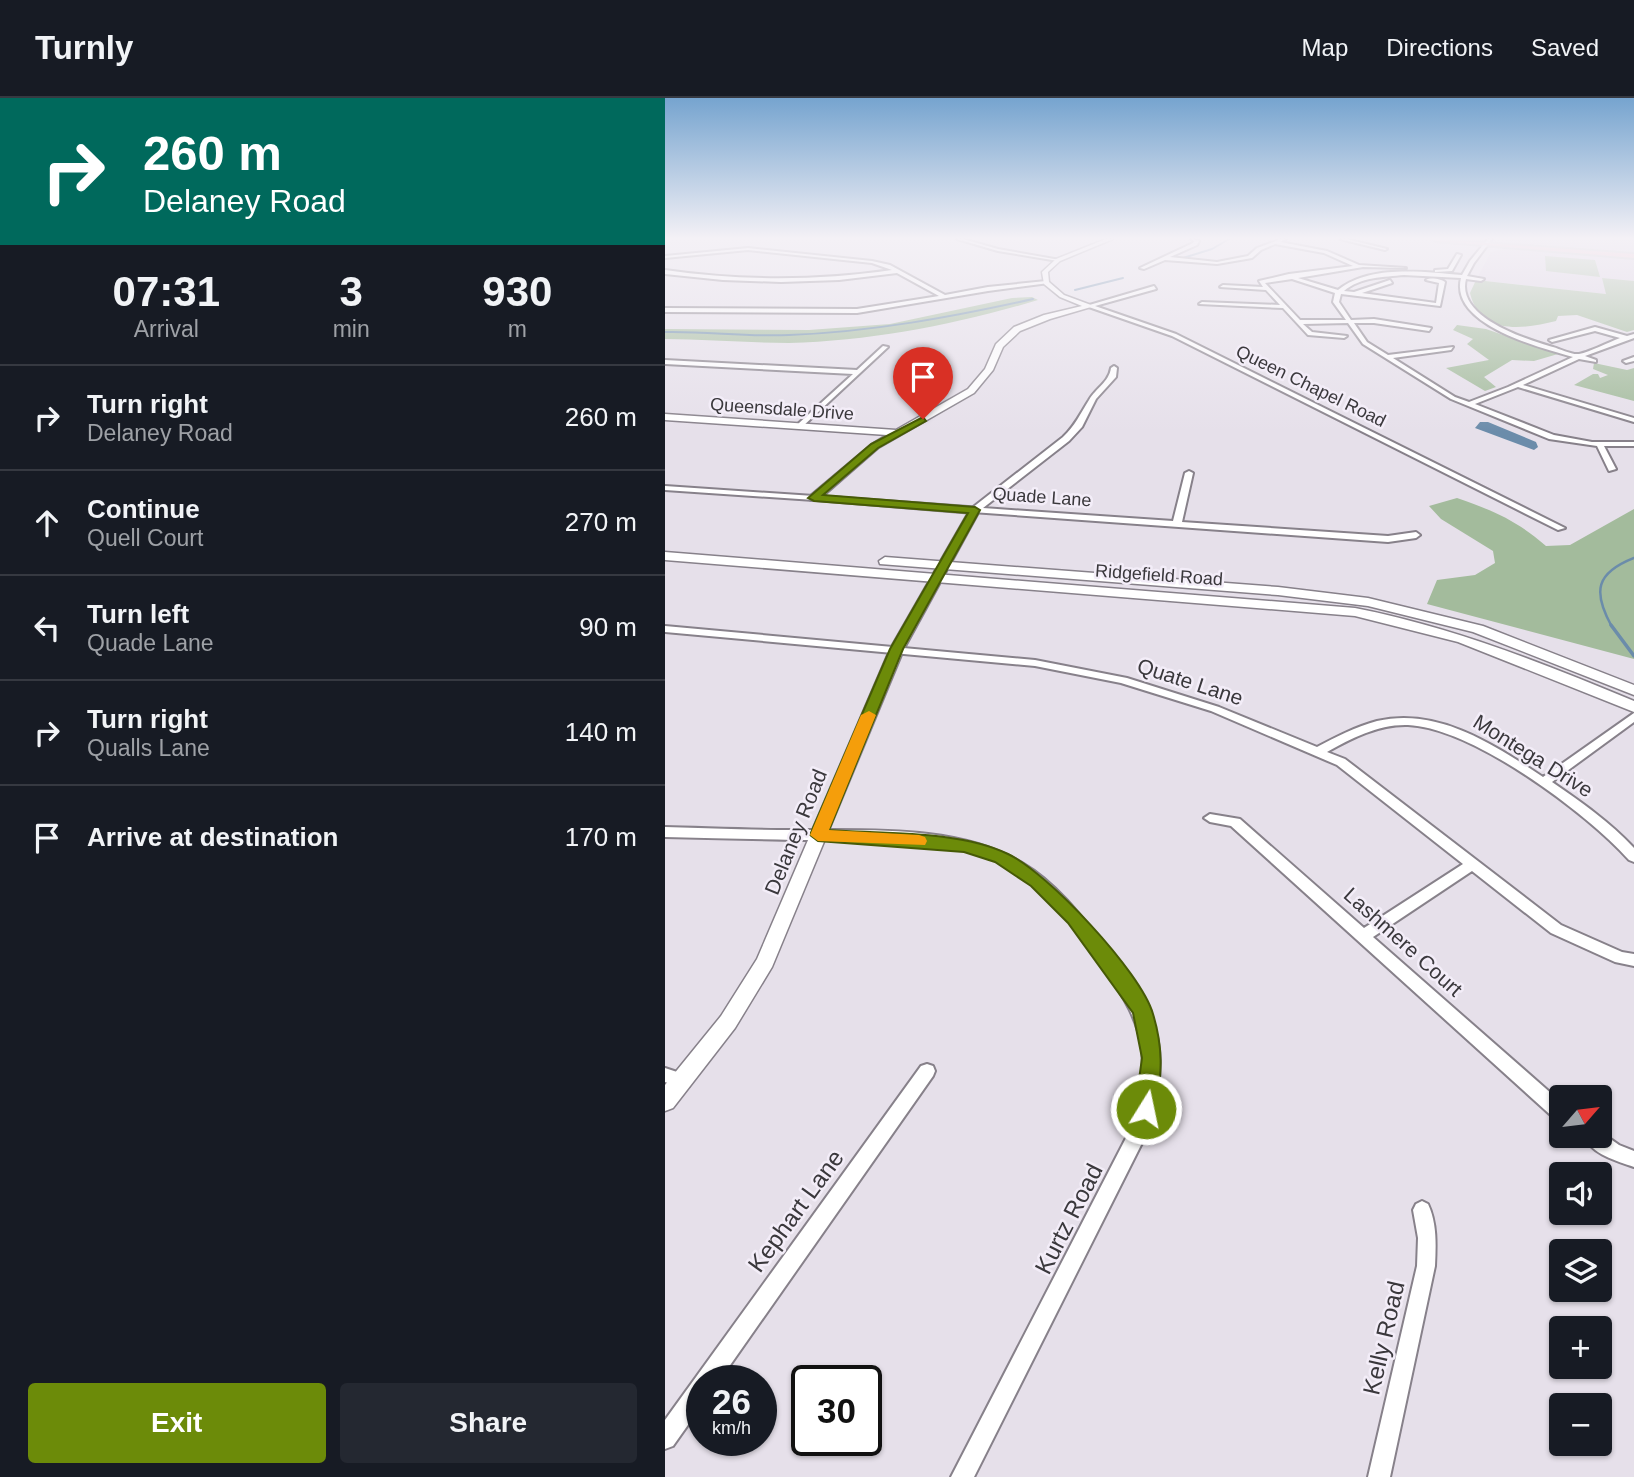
<!DOCTYPE html>
<meta charset="utf-8">
<style>
body{margin:0;font-family:Helvetica,sans-serif;background:#242831;color:#f1f3f6;height:100vh;display:flex;flex-direction:column;font-size:26px;white-space:nowrap}
*{box-sizing:border-box;margin:0}
p{font-size:23px;color:#9ea1a6}
.icon{flex:none;width:38px;height:38px;fill:none;stroke:currentColor;stroke-width:2;stroke-linecap:round;stroke-linejoin:round}
.map{position:relative;flex:1;overflow:hidden}
.details{display:flex;flex-direction:column;background:#171b24;width:665px}
.details>*{flex:none}
.top-card{background:#00695c;color:#fff;overflow:hidden}
.needle{width:46px;rotate:62deg}
.tools{position:absolute;left:884px;top:987px;display:grid;gap:14px}
.tools a{display:grid;place-items:center;width:63px;height:63px;border-radius:7px;background:#171b24;box-shadow:0 2px 5px #0004;font-size:35px}
.speed{position:absolute;left:21px;top:1267px;display:flex;gap:14px;font-size:35px;font-weight:700;text-align:center}
.speed>*{display:grid;place-content:center;width:91px;height:91px;border-radius:50%;background:#171b24;box-shadow:0 2px 5px #0004;line-height:1}
.speed small{font-size:18px;font-weight:400}
.speed .limit{border:4px solid #111;border-radius:10px;background:#fff;color:#111}
.pin{position:absolute;display:grid;place-items:center;width:60px;height:60px;color:#fff;margin:-72px -30px;border-radius:50% 50% 50% 0;rotate:-45deg;box-shadow:0 0 7px #0007}
.pin .icon{rotate:45deg}
.me{position:absolute;width:77px;margin:-38px;rotate:10deg;stroke-linejoin:round;filter:drop-shadow(0 0 5px #0008)}
.turn{display:flex;align-items:center;gap:24px;height:147px;padding:0 28px;font-size:32px}
.turn .icon{width:91px;height:91px;stroke-width:2.5}
.turn b{display:block;font-size:49px;line-height:60px}
.eta{display:flex;justify-content:space-evenly;align-items:center;height:119px;text-align:center}
.eta b{font-size:42px;font-weight:800;line-height:49px}
.button{display:flex;gap:14px;margin-top:auto;padding:14px 28px}
.button a{flex:1;height:80px;border-radius:7px;background:#6c8b09;color:#fff;font-size:28px;font-weight:800;line-height:80px;text-align:center}
.button a+a{background:#242831;color:#f1f3f6}
ul{padding:0;list-style:none}
li{display:flex;align-items:center;gap:21px;height:105px;padding:0 28px;border-top:2px solid #363941}
li div{flex:1}
li b{display:block;font-size:26px}
li em{font-style:normal}
header{display:flex;align-items:center;gap:42px;box-sizing:border-box;height:98px;padding:0 35px;background:#171b24;border-bottom:2px solid #363941}
header strong{font-size:33px}
nav{display:flex;gap:38px;margin-inline-start:auto;font-size:24px}
main{display:flex;flex:1;min-height:0}
.map>svg:first-child{display:block}
.built{fill:#ded4e4}
.green{fill:#a3bb9c}
.water{fill:#6b8caa}
.lines{fill:none;stroke-linecap:round;stroke-linejoin:round}
.stream-far2{stroke:#6b8caa;stroke-width:2}
.stream-far1{stroke:#6b8caa;stroke-width:2.5}
.stream{stroke:#6b8caa;stroke-width:3.5}
.minor-casing{stroke:#87818a;stroke-width:4}
.tertiary-casing{stroke:#87818a;stroke-width:3}
.secondary-casing{stroke:#87818a;stroke-width:3}
.primary-casing{stroke:#c4c3c4;stroke-width:4}
.minor{fill:#fff;fill-rule:evenodd}
.tertiary{fill:#fff;fill-rule:evenodd}
.secondary{fill:#fff;fill-rule:evenodd}
.primary{fill:#f8bec7;fill-rule:evenodd}
.route{fill:#6c8b09;stroke:#465a06;stroke-width:2}
.slow{fill:#f59e0b}
.labels{text-anchor:middle;stroke-width:5;stroke-linejoin:round;paint-order:stroke}
.far-street-label{font-size:18px;fill:#3a383c;stroke:#f3edf8}
.street-label{font-size:21px;fill:#3a383c;stroke:#f3edf8}
.near-street-label{font-size:24px;fill:#3a383c;stroke:#f3edf8}
</style>
<header>
<strong>Turnly</strong>
<nav><a>Map</a><a>Directions</a><a>Saved</a></nav>
</header>
<main>
<section class="details">
<div class="top-card">
<div class="turn"><svg class="icon" aria-label="right" viewBox="0 0 24 24"><path d="M7 20v-9h11M14 6l5 5-5 5"/></svg><div><b>260 m</b>Delaney Road</div></div>
</div>
<div class="eta">
<div><b>07:31</b><p>Arrival</p></div>
<div><b>3</b><p>min</p></div>
<div><b>930</b><p>m</p></div>
</div>
<ul>
<li><svg class="icon" aria-label="right" viewBox="0 0 24 24"><path d="M7 20v-9h11M14 6l5 5-5 5"/></svg><div><b>Turn right</b><p>Delaney Road</p></div><em>260 m</em></li>
<li><svg class="icon" aria-label="ahead" viewBox="0 0 24 24"><path d="M12 20V5M6 11l6-6 6 6"/></svg><div><b>Continue</b><p>Quell Court</p></div><em>270 m</em></li>
<li><svg class="icon" aria-label="left" viewBox="0 0 24 24"><path d="M17 20v-9H6M10 6l-5 5 5 5"/></svg><div><b>Turn left</b><p>Quade Lane</p></div><em>90 m</em></li>
<li><svg class="icon" aria-label="right" viewBox="0 0 24 24"><path d="M7 20v-9h11M14 6l5 5-5 5"/></svg><div><b>Turn right</b><p>Qualls Lane</p></div><em>140 m</em></li>
<li><svg class="icon" aria-label="arrive" viewBox="0 0 24 24"><path d="M6 21V4h12l-3 4 3 4H6"/></svg><div><b>Arrive at destination</b></div><em>170 m</em></li>
</ul>
<div class="button"><a>Exit</a><a>Share</a></div>
</section>
<div class="map">
<svg width="969" height="1379" viewBox="0 0 969 1379">
<rect width="100%" height="100%" fill="#e6e0ea"/>
<!-- built -->
<path class="built" d="M835,141H969V154L856,145Z
M844,150L969,160V183L937,180L942,196L811,182L826,154Z"/>
<!-- green -->
<path class="green" d="M880,158L930,162L935,179L881,173Z
M937,180L969,183V232L962,234L912,217L893,218L891,223C859,231 815,238 805,195L811,182L941,196Z
M367,199L373,202C293,226 208,243 124,245C83,245 41,241 0,241V231L144,232L225,226L347,200Z
M792,227L821,231L893,256L869,263L847,262L819,279L831,289L820,293L781,270L824,262L802,246L808,241L788,232Z
M929,265L962,272L969,270V303L909,287L928,276H933L935,280L943,277L928,271Z
M792,400C829,413 851,422 881,448L905,447L969,411V561L762,506L772,482L810,477L830,465L828,453L776,421L764,408Z"/>
<!-- water -->
<path class="water" d="M815,324H823L871,344L873,349L869,352L810,330Z"/>
<g class="lines">
<!-- stream-far2 -->
<path class="stream-far2" d="M518,160L547,151L564,141
M410,192L458,180
M0,234C41,233 82,239 124,237C206,234 287,219 368,201"/>
<!-- stream-far1 -->
<path class="stream-far1" d="M947,529C927,493 931,475 969,460"/>
<!-- stream -->
<path class="stream" d="M946,527L969,558"/>
<defs>
<path id="minor" d="M292,141H298L333,151L395,162L393,163L333,153Z
M526,141L534,143L532,147L505,159L552,164L583,158L592,150L616,141H621L615,144L662,153L694,167L741,170L698,169L633,180L673,192C705,166 759,174 797,177L805,163L823,141H827L809,165L802,178L819,181L816,183L801,181C791,219 860,241 888,249C895,251 907,257 914,256C925,254 944,244 955,240L930,233L887,244L884,242L930,229L962,238L969,236V240L920,258L931,262V264L914,261L858,287L969,320V324L853,289L810,306L889,337L927,344H969V348H939L951,371L944,373L932,348L884,341L786,301L698,246L683,225L638,226L647,234L682,238L679,240L643,237L618,210L534,206L537,204L615,207L601,192L555,189L558,187L598,189L594,183L624,176L688,168L659,155L610,146L596,152L587,160L552,166L500,162L479,171L475,170L528,145L529,143ZM739,177L796,180C784,227 876,250 908,259L843,289L804,304L790,299L728,260L786,252L788,249L723,257L702,244L689,225H709L764,233L766,230L709,221L686,222L674,204L676,196L775,208L780,184C776,181 765,179 761,182L774,185L771,205L697,195L727,185L725,182L689,194L679,193C695,179 719,179 739,177ZM627,181L670,195L668,204L681,222H635L600,185Z
M675,141H681L722,151L720,152Z
M83,150L207,163L225,167L280,197L323,189L381,183L384,185L323,193L192,215L0,214V210L192,211L274,198L232,175L174,182L116,184L58,182L0,176V172C76,183 151,183 227,172L207,165L83,152L0,160V158Z
M792,156L796,157L787,173L770,174V172L783,171Z
M489,188L491,191L430,208L511,236L900,430L893,432L507,238L421,208Z
M218,248L223,249L137,329L133,327L134,325L188,276L0,266V262L192,272Z
M969,259V263L961,265L958,263Z
M449,268L452,270L451,279L431,301L417,329L404,343L318,410L508,423L520,375L524,373L528,375L517,424L723,438L751,434L755,437L751,440L723,444L307,414V410L398,339C410,328 415,316 424,302C431,290 444,284 446,270Z
M0,388L149,398L153,400L149,402L0,392Z
M0,528L370,562L462,580L554,609L652,649C671,639 690,629 712,623C774,609 829,647 878,679L969,615V624L887,684C916,704 945,724 969,750V764L964,762C922,715 808,630 743,627C714,626 687,640 662,654L680,661L896,827L957,854L969,856V868L950,864L886,835L807,773L708,839L896,1004V1023L890,1021L566,728L545,724L539,720L545,716L575,721L699,830L798,766L672,667L546,613L456,585L370,568L0,534Z
M0,729C43,730 85,732 128,732C200,733 293,726 357,765C395,787 422,826 449,861C501,930 506,961 478,1043L309,1379H286L461,1040C488,964 484,933 437,867C412,832 385,793 347,771C285,735 196,743 128,742C85,741 43,740 0,739Z
M262,966L268,968L270,973L268,978L54,1283H37V1307L8,1348L0,1351V1322L256,968Z
M0,970L24,978L26,983L24,988L18,990L0,984Z
M934,1033L954,1047L969,1053V1069C952,1063 926,1056 919,1038H934Z
M757,1103L763,1106C772,1125 771,1147 770,1168L725,1379H703L752,1168L753,1140L748,1112L751,1106Z"/>
<path id="tertiary" d="M441,141H448L395,163L383,174L384,184L399,197L426,207V209L385,221L355,233L338,249L328,272L309,295L213,350L158,398L310,409L315,412L239,551L107,869L70,930L8,1010L0,1013V987L56,918L92,861L225,551L303,415L145,402V398L207,346L222,337L0,322V316L231,332L303,291L320,271L331,246L349,229L379,217L417,208L395,199L379,186L377,174L391,161Z"/>
<path id="secondary" d="M0,454L690,510C787,529 878,565 969,603V614L793,544L690,518L0,462Z
M220,459L613,489L703,500L818,528L969,587V597L808,534L703,508L613,497L215,466L214,463Z"/>
<path id="primary" d="M767,141L969,156V160L771,143Z"/>
</defs>
<!-- minor casing -->
<use href="#minor" class="minor-casing"/>
<!-- tertiary casing -->
<use href="#tertiary" class="tertiary-casing"/>
<!-- secondary casing -->
<use href="#secondary" class="secondary-casing"/>
<!-- primary casing -->
<use href="#primary" class="primary-casing"/>
<!-- minor -->
<use href="#minor" class="minor"/>
<!-- tertiary -->
<use href="#tertiary" class="tertiary"/>
<!-- secondary -->
<use href="#secondary" class="secondary"/>
<!-- primary -->
<use href="#primary" class="primary"/>
</g>
<!-- sky -->
<linearGradient id="sky" x2="0" y2="1"><stop stop-color="#76a4cf"/><stop offset="0.42" stop-color="#f4f1f6"/><stop offset="1" stop-color="#f4f1f6" stop-opacity="0"/></linearGradient>
<rect width="969" height="334" fill="url(#sky)"/>
<!-- route -->
<path class="route" d="M258,319L261,323L213,350L158,397L310,409L315,412L238,551L164,732C218,736 294,732 343,756C383,775 476,874 488,916C499,952 496,975 492,1011L489,1018L481,1021L473,1018L470,1011L477,960L468,915L403,825L366,788L330,764L299,754L153,743L145,737L225,551L303,415L149,403L143,400L206,346Z"/>
<!-- slow -->
<path class="slow" d="M204,613L211,617L164,732L254,737L260,739L262,743L260,747L153,743L145,737L196,617Z"/>
<g class="labels">
<!-- far-street labels -->
<g class="far-street-label">
<text transform="translate(646 288) rotate(26)" y="6">Queen Chapel Road</text>
<text transform="translate(117 311) rotate(4)" y="6">Queensdale Drive</text>
<text transform="translate(377 399) rotate(4)" y="6">Quade Lane</text>
<text transform="translate(494 477) rotate(4)" y="6">Ridgefield Road</text>
</g>
<!-- street labels -->
<g class="street-label">
<text transform="translate(525 584) rotate(18)" y="7">Quate Lane</text>
<text transform="translate(868 658) rotate(32)" y="7">Montega Drive</text>
<text transform="translate(131 734) rotate(-68)" y="7">Delaney Road</text>
<text transform="translate(738 844) rotate(42)" y="7">Lashmere Court</text>
</g>
<!-- near-street labels -->
<g class="near-street-label">
<text transform="translate(131 1113) rotate(-54)" y="8">Kephart Lane</text>
<text transform="translate(404 1121) rotate(-63)" y="8">Kurtz Road</text>
<text transform="translate(719 1240) rotate(-77)" y="8">Kelly Road</text>
</g>
</g>
</svg>
<div class="tools">
<a><svg class="needle" viewBox="-14 -14 28 28"><path d="M0-13l5 13h-10z" fill="#e53935"/><path d="M0 13l5-13h-10z" fill="#9ea1a6"/></svg></a>
<a><svg class="icon" aria-label="sound" viewBox="0 0 24 24"><path d="M4 9h4l5-4v14l-5-4H4zM17 9q2 3 0 6"/></svg></a>
<a><svg class="icon" aria-label="layers" viewBox="0 0 24 24"><path d="M12 4l9 5-9 5-9-5zM3 14l9 5 9-5"/></svg></a>
<a>+</a>
<a>−</a>
</div>
<div class="speed"><div>26<small>km/h</small></div><div class="limit">30</div></div>
<div class="pin" style="left:258px;top:321px;background:#d93025"><svg class="icon" aria-label="arrive" viewBox="0 0 24 24"><path d="M6 21V4h12l-3 4 3 4H6"/></svg></div>
<svg class="me" style="left:481px;top:1011px" viewBox="-20 -20 40 40"><circle r="17" fill="#6c8b09" stroke="#fff" stroke-width="3"/><path d="M0-11L8 9 0 5-8 9z" fill="#fff"/></svg>
</div>
</main>
